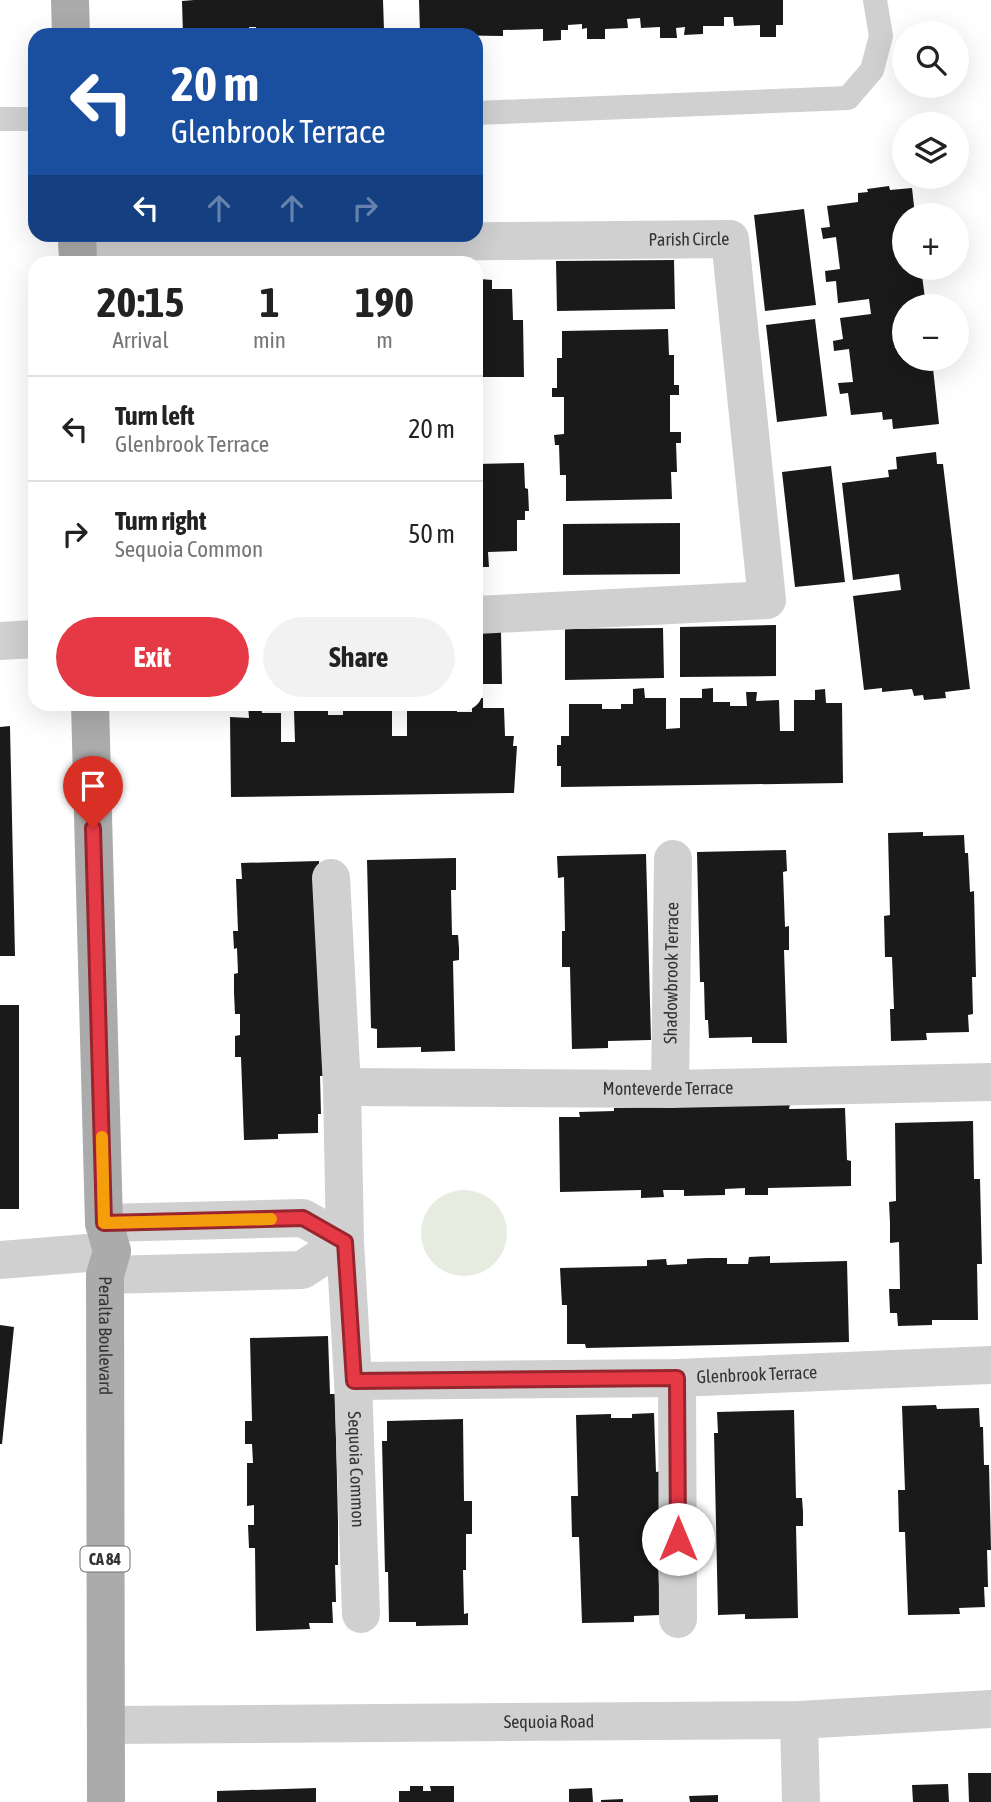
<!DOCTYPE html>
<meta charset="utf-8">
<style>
body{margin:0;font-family:"Asap Condensed",sans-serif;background:#f2f2f2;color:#222;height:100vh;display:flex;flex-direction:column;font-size:26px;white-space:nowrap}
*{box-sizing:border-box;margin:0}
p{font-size:23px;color:#767676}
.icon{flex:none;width:38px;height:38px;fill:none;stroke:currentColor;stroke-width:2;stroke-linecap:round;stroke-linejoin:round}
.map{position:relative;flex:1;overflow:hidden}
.side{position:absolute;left:28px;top:256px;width:455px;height:455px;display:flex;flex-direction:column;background:#fff;border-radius:21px;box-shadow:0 7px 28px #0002}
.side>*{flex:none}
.top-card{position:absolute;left:28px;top:28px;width:455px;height:214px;border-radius:21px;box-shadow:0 7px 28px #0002;background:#1a4fa0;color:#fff;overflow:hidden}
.controls{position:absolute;left:892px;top:21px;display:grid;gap:14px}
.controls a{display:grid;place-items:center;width:77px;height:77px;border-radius:50%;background:#fff;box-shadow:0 7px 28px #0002;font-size:35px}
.pin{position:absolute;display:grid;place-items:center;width:60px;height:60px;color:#fff;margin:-72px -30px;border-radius:50% 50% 50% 0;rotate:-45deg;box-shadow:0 0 7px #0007}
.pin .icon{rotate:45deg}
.me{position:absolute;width:77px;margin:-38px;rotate:0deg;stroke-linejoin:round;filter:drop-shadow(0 0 5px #0008)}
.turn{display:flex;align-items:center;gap:24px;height:147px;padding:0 28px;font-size:32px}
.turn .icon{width:91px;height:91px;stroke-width:2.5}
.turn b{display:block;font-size:49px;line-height:60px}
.lanes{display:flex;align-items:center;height:66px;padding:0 28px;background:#0003;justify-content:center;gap:35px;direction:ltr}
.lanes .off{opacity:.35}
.eta{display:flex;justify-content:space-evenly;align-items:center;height:119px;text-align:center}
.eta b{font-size:42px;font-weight:700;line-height:49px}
.button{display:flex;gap:14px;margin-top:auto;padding:14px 28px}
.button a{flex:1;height:80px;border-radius:42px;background:#e63946;color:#fff;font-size:28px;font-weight:700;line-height:80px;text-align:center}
.button a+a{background:#f2f2f2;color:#222}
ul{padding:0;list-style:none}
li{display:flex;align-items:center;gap:21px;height:105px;padding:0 28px;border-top:2px solid #e0e0e0}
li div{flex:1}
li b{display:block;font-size:26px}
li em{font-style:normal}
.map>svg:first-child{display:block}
.green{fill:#e6ecdf}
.building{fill:#1a1a1a}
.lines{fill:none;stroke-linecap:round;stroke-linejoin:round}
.service{stroke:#d0d0d0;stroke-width:24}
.minor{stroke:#d0d0d0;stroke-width:38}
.primary{stroke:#ababab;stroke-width:38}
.route-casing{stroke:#96252e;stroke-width:18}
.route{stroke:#e63946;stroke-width:12}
.slow{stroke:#f59e0b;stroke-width:12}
.labels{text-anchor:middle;stroke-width:7;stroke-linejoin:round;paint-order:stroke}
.shield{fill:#fff;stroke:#707070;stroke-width:2}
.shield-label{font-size:16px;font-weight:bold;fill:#333}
.street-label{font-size:18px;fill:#333;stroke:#fff}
</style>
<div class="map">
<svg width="991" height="1802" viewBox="0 0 991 1802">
<rect width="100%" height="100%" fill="#fff"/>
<!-- green -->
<path class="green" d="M421 1233a43 43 0 1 1 86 0a43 43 0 1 1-86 0Z"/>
<!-- building -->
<path class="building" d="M194,0H383L384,30H367V35H313V32L292,35V32H287V35H256V27H249V35H183L182,1Z
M419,0H783V25H776V37H760V25L734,26L733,17H724V26H703V34L684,35L685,27L676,28L677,38H660V27L641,28L640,18L627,19L628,28L605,29V39H587V28L582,29V24L568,25V30H561V40L543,41V29L503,30V36L436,35L420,34Z
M889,186L890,190L912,188L915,215H905V268H921L926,306H905V359H932L939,424L893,429L892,419L883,420L882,412L851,415L848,393L840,394L838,383L853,382L849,349L834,351L833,341L843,339L840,318L871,314L869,299L838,303L836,281L826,282L825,271L840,269L836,237L823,239L821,228L830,227L827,206L858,202V193L868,192L867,189Z
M804,209L816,305L765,311L754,215Z
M674,260L675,309L557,311L556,261Z
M480,279L492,280V289H512L513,320H523L524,377H476V294H481Z
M815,319L827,416L777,422L766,325Z
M668,329L669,355H674V385H679V395H670V432H681V443H676L677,472H671L672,499L566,501V475H560L559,445H555L554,435L564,434V397H552V388H557V358H562V331Z
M936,452L937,464H943L970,689L945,692L946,698L924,700L923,695L914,696L912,689L882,692V688L864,690L853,596L901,590L899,574L853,580L842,483L889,477L888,470L897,469L896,457Z
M524,463L525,488L528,489L529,511H525V520H517V551L488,552L489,567H476V464Z
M831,466L845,582L795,587L782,472Z
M680,523V574L563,575V524Z
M776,625V676L680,677V627Z
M663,628L664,678L565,680V629Z
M476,632H501L502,684H476Z
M644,688L645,698H666V729L680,728V698H702V689L713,688V702H730V706H747L746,692H757L756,701L779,700L780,731H794V700H815V690L825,689L826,703H842L843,783L561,787V766H557V745H561V736H569V704H602V709H621V704H633V689Z
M476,698H483V708H504L505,736H514L513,746H517L514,793L231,797L230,717L249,718L248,704H261L262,713H281V742H295L294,711H328V715H343V711H360V704H371V707H392V736H407V709L457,708V712H472V704H476Z
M10,726L15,956H0V727Z
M923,832V836L964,835L965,853H968L970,892L974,891L976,977H972L973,1014L968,1015L969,1032L926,1033L927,1040L891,1041L890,1009H894L892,957H885L884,916L890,915L888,833Z
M786,850L787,871L783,872L785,927L789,926V950H784L787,1043H752V1037L709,1038L708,1020H705L704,982H700L697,852Z
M646,854L651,1040L608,1041V1048L572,1049L570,967H562V931H565L564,877L558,878L557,856Z
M456,858V890H451L452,935H458L459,948V960L453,961L455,1051L421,1052V1047L377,1048V1029L371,1028L367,860Z
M319,861L325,1076H320L321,1114H318V1133L278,1134V1139L244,1140L241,1057H235V1036L240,1035V1014H235L234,993V974L238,973L237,948L234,949L233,931H238L236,879H242L241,863Z
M0,1005H19V1209H0Z
M790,1104L789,1109L845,1108L847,1160L851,1161V1186L768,1188V1195H745V1188L725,1189V1195L684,1196V1190H663L664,1197L641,1198V1190L560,1192L559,1117H580L579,1112L614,1111V1108Z
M973,1121L974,1179H980L982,1264H977L978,1320H932V1325L898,1326L897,1313H890L889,1289H900L899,1242L890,1243V1223L889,1202L896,1201L895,1123Z
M770,1256V1263L847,1261L849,1342L586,1348L585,1344H567V1305H562L560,1268L647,1266V1260L666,1259L667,1265L687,1264V1259L707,1258H727V1264H748L749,1257Z
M0,1325L14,1327L2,1444H0Z
M328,1336L330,1394H335L338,1523V1565H335L336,1602H332L333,1623H309L310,1629L256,1631L255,1548H249L248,1525H254V1505L247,1506V1463H253L252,1444H245V1421H252L250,1338Z
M936,1405L937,1409L979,1408L980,1427H983L984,1465H989L991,1550H987L988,1587H984L985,1607L959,1608L960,1614L908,1615L905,1532H899L898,1490H905L902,1406Z
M794,1410L796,1498H802L803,1512V1526H796L798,1618L745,1619V1614L718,1615L714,1433H718L717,1412Z
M654,1413L656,1472L662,1471L664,1558H658L660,1615L634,1616V1622L582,1623L579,1537H572L571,1496H578L576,1415L611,1414V1418H632V1414Z
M463,1419L464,1501H472V1534H466V1570H463L464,1614L468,1613V1625L416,1626V1622H389L388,1572H385L382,1441H387V1421Z
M968,1773H991V1802H969Z
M948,1784L949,1802H913L912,1785Z
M410,1786H423V1791H431L430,1786H454V1802H399V1791H410Z
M316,1788V1802H217V1791Z
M592,1788L593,1802H569V1789Z
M718,1795V1802H690L689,1796Z
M623,1799V1802H601V1800Z"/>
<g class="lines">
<!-- service -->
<path class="service" d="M476,113L848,98L872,70L881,36L875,0
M0,119H35"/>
<!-- minor -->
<g class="minor">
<path id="s1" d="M77,245L730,239L767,600L476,615"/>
<path d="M0,641L35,639"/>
<path id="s2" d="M331,878L342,1087L345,1242L353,1381L361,1614"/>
<path id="s3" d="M342,1087L670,1089L991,1082"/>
<path id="s4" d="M670,1089L673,859"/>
<path d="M104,1223L303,1218L345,1242"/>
<path d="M0,1260L112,1251"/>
<path d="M105,1275L302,1270L345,1242"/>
<path d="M677,1378L678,1619"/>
<path id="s5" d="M353,1381L677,1378L991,1365"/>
<path d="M799,1720L801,1802"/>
<path id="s6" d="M106,1725L799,1720L991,1709"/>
</g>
<!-- primary -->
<g class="primary">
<path d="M70,0L71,35"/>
<path d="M77,234L78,262"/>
<path id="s7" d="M90,704L104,1223L112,1251L105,1275L106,1802"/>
</g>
</g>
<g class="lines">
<defs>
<path id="route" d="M93,828L104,1223L303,1218L345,1242L354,1381L677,1378L678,1539"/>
</defs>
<!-- route casing -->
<use href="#route" class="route-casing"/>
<!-- route -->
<use href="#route" class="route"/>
<!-- slow -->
<path class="slow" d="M102,1137L104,1223L271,1219"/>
</g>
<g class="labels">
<!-- shield labels -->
<rect class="shield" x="80.5" y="1546.5" width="49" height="25" rx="5"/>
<g class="shield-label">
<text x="105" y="1565">CA 84</text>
</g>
<!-- street labels -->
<g class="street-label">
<text dy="6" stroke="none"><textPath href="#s1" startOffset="612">Parish Circle</textPath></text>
<text dy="6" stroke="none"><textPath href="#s4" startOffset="116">Shadowbrook Terrace</textPath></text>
<text dy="6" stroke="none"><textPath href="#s3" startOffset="326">Monteverde Terrace</textPath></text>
<text dy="6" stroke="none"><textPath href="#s7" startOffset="634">Peralta Boulevard</textPath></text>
<text dy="6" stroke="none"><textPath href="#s5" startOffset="404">Glenbrook Terrace</textPath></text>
<text dy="6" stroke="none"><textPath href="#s2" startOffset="592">Sequoia Common</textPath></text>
<text dy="6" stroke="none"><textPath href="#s6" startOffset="443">Sequoia Road</textPath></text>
</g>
</g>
</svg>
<div class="controls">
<a><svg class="icon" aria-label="search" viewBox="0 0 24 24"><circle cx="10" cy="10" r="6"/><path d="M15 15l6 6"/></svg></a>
<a><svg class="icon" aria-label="layers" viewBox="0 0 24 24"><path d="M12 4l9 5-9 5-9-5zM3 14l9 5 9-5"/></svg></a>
<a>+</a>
<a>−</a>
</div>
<div class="pin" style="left:93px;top:828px;background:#d93025"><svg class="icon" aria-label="arrive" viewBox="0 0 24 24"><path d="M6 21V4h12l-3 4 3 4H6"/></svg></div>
<svg class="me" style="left:678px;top:1539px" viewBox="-20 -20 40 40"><circle r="19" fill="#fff"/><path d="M0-13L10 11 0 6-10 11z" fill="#e63946"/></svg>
<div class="top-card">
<div class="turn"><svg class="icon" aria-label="left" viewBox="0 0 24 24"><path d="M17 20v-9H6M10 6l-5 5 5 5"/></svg><div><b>20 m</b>Glenbrook Terrace</div></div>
<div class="lanes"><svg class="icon" aria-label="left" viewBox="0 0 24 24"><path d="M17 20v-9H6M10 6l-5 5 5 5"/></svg><svg class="icon off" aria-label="ahead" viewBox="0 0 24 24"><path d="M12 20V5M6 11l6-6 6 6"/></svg><svg class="icon off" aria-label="ahead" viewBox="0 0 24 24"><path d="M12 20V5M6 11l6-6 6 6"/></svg><svg class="icon off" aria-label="right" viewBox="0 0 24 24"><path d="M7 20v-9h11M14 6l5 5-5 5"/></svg></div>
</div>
<section class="side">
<div class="eta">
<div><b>20:15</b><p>Arrival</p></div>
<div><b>1</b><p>min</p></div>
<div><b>190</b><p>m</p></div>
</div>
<ul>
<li><svg class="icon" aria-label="left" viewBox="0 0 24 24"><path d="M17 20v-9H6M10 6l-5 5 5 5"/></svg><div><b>Turn left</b><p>Glenbrook Terrace</p></div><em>20 m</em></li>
<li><svg class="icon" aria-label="right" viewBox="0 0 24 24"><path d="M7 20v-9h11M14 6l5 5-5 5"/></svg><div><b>Turn right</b><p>Sequoia Common</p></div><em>50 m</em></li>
</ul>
<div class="button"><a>Exit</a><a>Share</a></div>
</section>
</div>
